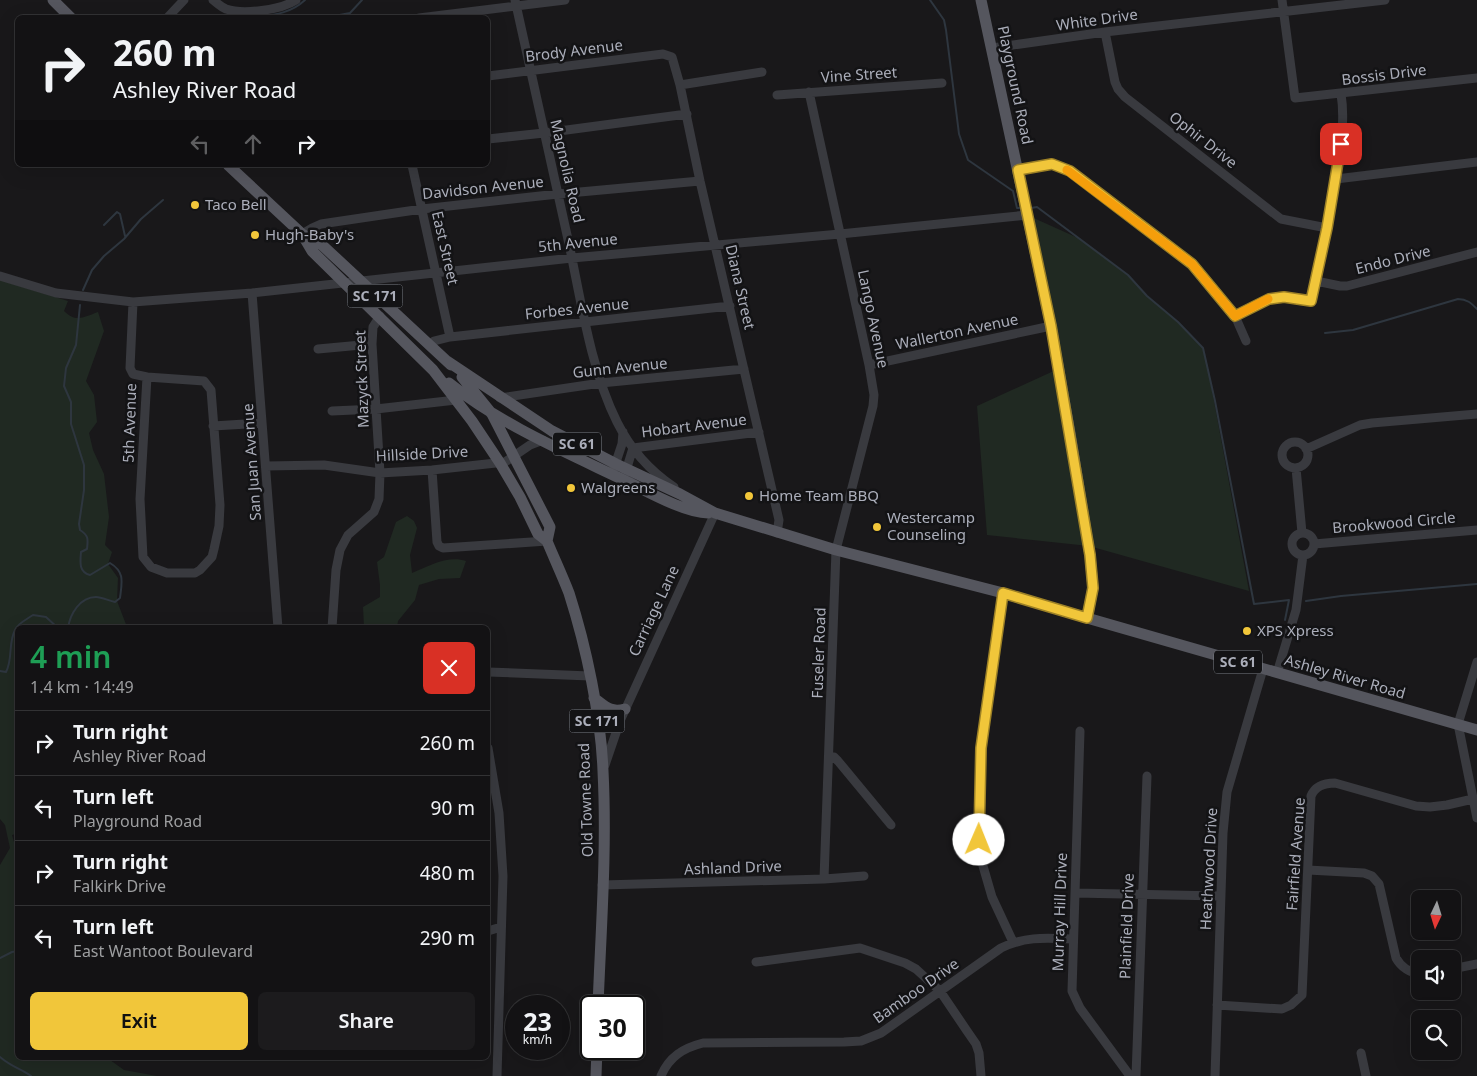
<!DOCTYPE html>
<meta charset="utf-8">
<style>
body{margin:0;font-family:"Noto Sans",sans-serif;background:#1c1b1d;color:#f1f3f6;height:100vh;display:flex;flex-direction:column;font-size:19px;white-space:nowrap}
*{box-sizing:border-box;margin:0}
p{font-size:16px;color:#9d9ea0}
.icon{flex:none;width:28px;height:28px;fill:none;stroke:currentColor;stroke-width:2;stroke-linecap:round;stroke-linejoin:round}
.map{position:relative;flex:1;overflow:hidden}
.drawer{position:absolute;left:15px;top:625px;width:475px;height:435px;display:flex;flex-direction:column;background:#131214;border-radius:8px;box-shadow:0 5px 20px #0002,0 0 0 1px #323234}
.drawer>*{flex:none}
.hud{position:absolute;left:15px;top:15px;width:475px;height:152px;border-radius:8px;box-shadow:0 5px 20px #0002,0 0 0 1px #323234;background:#131214;color:#f1f3f6;overflow:hidden}
.needle{width:32px;rotate:184deg}
.buttons{position:absolute;left:1411px;top:890px;display:grid;gap:10px}
.buttons a{display:grid;place-items:center;width:50px;height:50px;border-radius:8px;background:#131214;box-shadow:0 5px 20px #0002,0 0 0 1px #323234;font-size:25px}
.speed{position:absolute;left:505px;top:995px;display:flex;gap:10px;font-size:25px;font-weight:700;text-align:center}
.speed>*{display:grid;place-content:center;width:65px;height:65px;border-radius:50%;background:#131214;box-shadow:0 5px 20px #0002,0 0 0 1px #323234;line-height:1}
.speed small{font-size:12px;font-weight:400}
.speed .limit{border:2px solid #111;border-radius:8px;background:#fff;color:#111}
.pin{position:absolute;display:grid;place-items:center;width:42px;height:42px;color:#fff;margin:-21px;border-radius:10px;box-shadow:0 2px 8px #0006}
.me{position:absolute;width:55px;margin:-28px;rotate:1deg;stroke-linejoin:round;filter:drop-shadow(0 0 4px #0008)}
.turn{display:flex;align-items:center;gap:18px;height:105px;padding:0 15px;font-size:22px}
.turn .icon{width:65px;height:65px;stroke-width:2.5}
.turn b{display:block;font-size:35px;line-height:42px}
.lanes{display:flex;align-items:center;height:48px;padding:0 15px;background:#0003;justify-content:center;gap:25px;direction:ltr}
.lanes .off{opacity:.35}
.round{display:grid;place-items:center;flex:none;width:52px;height:52px;border-radius:8px;background:#1c1b1d}
.overview{display:flex;align-items:center;justify-content:space-between;height:85px;padding:0 15px}
h1{font-size:30px;font-weight:600;line-height:38px;color:#1e9e55}
.primary-button{display:flex;gap:10px;margin-top:auto;padding:10px 15px}
.primary-button a{flex:1;height:58px;border-radius:8px;background:#f1c63a;color:#111;font-size:20px;font-weight:600;line-height:58px;text-align:center}
.primary-button a+a{background:#1c1b1d;color:#f1f3f6}
ul{padding:0;list-style:none}
li{display:flex;align-items:center;gap:15px;height:65px;padding:0 15px;border-top:1px solid #323234}
li div{flex:1}
li b{display:block;font-size:19px}
li em{font-style:normal}
.map>svg:first-child{display:block}
.green{fill:#202922}
.lines{fill:none;stroke-linecap:round;stroke-linejoin:round}
.stream{stroke:#2e363f;stroke-width:2}
.minor{stroke:#393a3f;stroke-width:9}
.major{stroke:#55565e;stroke-width:11}
.route-casing{stroke:#9d8126;stroke-width:12}
.route{stroke:#f1c63a;stroke-width:9}
.slow{stroke:#f59e0b;stroke-width:9}
.poi-dot{fill:#f1c63a;stroke:#131315;stroke-width:2}
.labels{text-anchor:middle;stroke-width:5;stroke-linejoin:round;paint-order:stroke}
.shield{fill:#131315;stroke:#7d8088;stroke-width:1}
.shield-label{font-size:14px;font-weight:bold;fill:#abaeba}
.street-label{font-size:15px;fill:#abaeba;stroke:#131315}
.poi-label{font-size:15px;fill:#abaeba;stroke:#131315;text-anchor:start}
</style>
<div class="map">
<svg width="1477" height="1076" viewBox="0 0 1477 1076">
<rect width="100%" height="100%" fill="#19181a"/>
<!-- green -->
<path class="green" d="M1027,215L1078,238L1128,275L1147,296L1178,322L1203,348L1207,363L1249,591L1089,546L987,535L977,406L1058,369Z
M0,280L68,301L64,311C76,323 84,317 98,312L104,331L86,381L94,395L97,422L89,433L93,450L104,474L109,517L105,545L112,552L108,564L118,578L117,601L127,627L18,628V833L12,835L18,856V1058H109L110,1060L124,1070L157,1076H0V865L10,848L5,825L0,819Z
M407,516L414,521L417,528L410,555L412,573C429,566 448,555 466,561L460,578L439,579L419,585L415,600L398,621L397,627H364L363,607L380,597V585L377,562L384,557L396,522Z"/>
<g class="lines">
<!-- stream -->
<path class="stream" d="M930,0L944,20L946,30L959,134L968,160L1013,191L1017,208H1020
M329,17L350,13L362,0
M249,18C270,15 289,15 305,0
M1031,208L1037,207L1128,275L1147,296L1178,322L1203,348L1215,401L1254,604L1289,600L1285,620
M104,225L117,212L120,214L125,236
M83,290L92,270L104,256L124,239L141,219L163,200
M1325,333L1353,330L1458,299C1467,299 1471,303 1477,309
M1306,601L1341,596L1477,584
M68,628C70,614 80,597 96,597C102,597 109,601 115,602L120,598C122,582 125,572 110,563L90,575C79,572 80,563 81,552L87,549C88,539 89,536 80,530L79,524L84,490V465L71,424V402L64,386L66,368L76,345L80,305
M0,671L6,672C13,659 8,643 15,630C17,624 27,619 33,615L46,617L58,628
M0,958L12,952L18,951
M0,1057C10,1066 21,1069 31,1076"/>
<!-- minor -->
<path class="minor" d="M213,0C217,3 221,7 226,9C243,15 281,10 296,0
M515,0C533,81 551,163 569,244C581,301 591,370 617,422C630,448 650,471 674,487
M1282,0L1295,98L1477,78
M167,18L184,0
M419,18L565,0
M1105,32L1115,82L1118,89L1125,97L1281,219L1327,228
M992,48L1105,32L1385,0
M488,76L663,54L672,57L680,85L700,181L779,520L777,533
M680,85L762,72
M809,92L869,365L874,395L873,406L836,550L824,879
M777,95L942,83
M488,139L544,133L687,114
M412,165L450,337
M1018,170L1052,164L1070,171L1192,264L1235,316L1246,341
M1336,179L1477,162
M302,234L312,228L321,224L422,209L558,194L700,181
M0,276L56,293L133,302L252,293L572,258L840,234L1027,215
M1316,281L1340,286H1347L1477,252
M252,293L278,628
M133,302L130,368L133,374L147,377L140,499L143,557L151,567L167,573H195L200,570L212,557L214,549L219,526L220,505L211,390L204,381L147,377
M1235,316L1269,299L1284,297L1311,301C1321,256 1331,211 1338,166C1341,141 1345,118 1341,94
M430,346L434,341L450,337L730,306
M318,349L372,344
M869,365L1051,326
M500,398L601,383L744,369
M332,411L376,409L456,400
M213,426L262,423
M1282 455a13 13 0 1 1 26 0a13 13 0 1 1-26 0Z
M633,448L759,432
M1306,449L1360,425L1372,423L1477,414
M266,466L324,465L380,473L432,470L505,462L530,445L543,440
M614,468L622,444L623,432
M1296,468L1302,533
M432,470L437,542L439,546L443,548L547,541
M625,474L633,448
M1292 544a11 11 0 1 1 22 0a11 11 0 1 1-22 0Z
M1314,544L1477,530
M1003,593L981,748L979,840L983,866L992,897L1013,942
M332,628L336,570L340,550L348,535L374,512L379,499L380,473L372,344L373,327L380,316
M1477,662L1458,724L1477,818
M488,672L590,676
M1277,673L1296,610L1303,555
M598,727L620,721L715,513L710,510
M1080,731L1072,991L1080,1008L1130,1076
M488,748L499,813L503,876L497,1076
M830,757H834L838,761L891,825
M605,765L620,721
M1308,870L1364,873L1372,876L1379,884L1396,958C1401,967 1410,973 1420,974
M602,885L824,879L864,876
M1075,893L1220,896
M488,931L501,927
M756,962L860,948L905,963L916,969L940,991L967,1031L976,1044L979,1053L981,1076
M1452,969L1477,964
M1217,1005L1282,1009L1291,1005L1302,995L1311,796C1315,786 1325,783 1335,783L1416,806L1430,807L1447,805L1473,799
M1361,1053L1366,1076
M661,1076C669,1057 683,1048 703,1043L844,1042L861,1041L881,1033L1001,948C1026,936 1046,938 1073,939
M1136,1076L1147,776
M1215,1076L1223,833L1227,792L1263,669"/>
<!-- major -->
<path class="major" d="M53,0L71,18
M981,0L1051,326L1070,433L1090,555L1093,588L1087,618
M228,165L302,234L312,251L433,370L472,421L500,463L520,497L538,534L547,541
M302,234L322,245L451,365
M447,361L552,431L616,464L680,494L715,513L836,550L1003,593L1087,618L1477,730
M462,377L492,414L550,527L547,541
M449,383C503,426 568,453 630,483C650,493 686,513 708,513
M547,541C554,558 562,575 569,593C586,646 601,716 603,771C607,849 601,928 598,1006
M594,698C605,706 610,713 625,709
M596,1076L597,1049"/>
</g>
<g class="lines">
<defs>
<path id="route" d="M979,840L981,748L1003,593L1087,618L1093,588L1090,555L1051,326L1018,170L1052,164L1070,171L1192,264L1235,316L1269,299L1284,297L1311,301L1327,228L1341,144"/>
</defs>
<!-- route casing -->
<use href="#route" class="route-casing"/>
<!-- route -->
<use href="#route" class="route"/>
<!-- slow -->
<path class="slow" d="M1067,170L1192,264L1235,316L1268,299"/>
</g>
<!-- markers -->
<g class="poi-dot">
<circle cx="195" cy="205" r="5"/>
<circle cx="255" cy="235" r="5"/>
<circle cx="571" cy="488" r="5"/>
<circle cx="749" cy="496" r="5"/>
<circle cx="877" cy="527" r="5"/>
<circle cx="1247" cy="631" r="5"/>
</g>
<g class="labels">
<!-- shield labels -->
<g class="shield">
<rect x="347.5" y="284.5" width="55" height="23" rx="4"/>
<rect x="553" y="432.5" width="48" height="23" rx="4"/>
<rect x="1214" y="650.5" width="48" height="23" rx="4"/>
<rect x="569.5" y="709.5" width="55" height="23" rx="4"/>
</g>
<g class="shield-label">
<text x="375" y="301">SC 171</text>
<text x="577" y="449">SC 61</text>
<text x="1238" y="667">SC 61</text>
<text x="597" y="726">SC 171</text>
</g>
<!-- street labels -->
<g class="street-label">
<text transform="translate(1097 20) rotate(-8)" y="5">White Drive</text>
<text transform="translate(574 51) rotate(-7)" y="5">Brody Avenue</text>
<text transform="translate(859 75) rotate(-4)" y="5">Vine Street</text>
<text transform="translate(1384 75) rotate(-7)" y="5">Bossis Drive</text>
<text transform="translate(1015 85) rotate(78)" y="5">Playground Road</text>
<text transform="translate(1203 140) rotate(38)" y="5">Ophir Drive</text>
<text transform="translate(567 171) rotate(77)" y="5">Magnolia Road</text>
<text transform="translate(483 188) rotate(-6)" y="5">Davidson Avenue</text>
<text transform="translate(578 243) rotate(-6)" y="5">5th Avenue</text>
<text transform="translate(445 248) rotate(77)" y="5">East Street</text>
<text transform="translate(1393 260) rotate(-14)" y="5">Endo Drive</text>
<text transform="translate(740 287) rotate(77)" y="5">Diana Street</text>
<text transform="translate(577 309) rotate(-6)" y="5">Forbes Avenue</text>
<text transform="translate(873 319) rotate(78)" y="5">Lango Avenue</text>
<text transform="translate(957 332) rotate(-12)" y="5">Wallerton Avenue</text>
<text transform="translate(620 368) rotate(-6)" y="5">Gunn Avenue</text>
<text transform="translate(362 379) rotate(-92)" y="5">Mazyck Street</text>
<text transform="translate(130 423) rotate(-88)" y="5">5th Avenue</text>
<text transform="translate(694 426) rotate(-7)" y="5">Hobart Avenue</text>
<text transform="translate(422 454) rotate(-3)" y="5">Hillside Drive</text>
<text transform="translate(252 462) rotate(-94)" y="5">San Juan Avenue</text>
<text transform="translate(1394 523) rotate(-5)" y="5">Brookwood Circle</text>
<text transform="translate(654 611) rotate(-65)" y="5">Carriage Lane</text>
<text transform="translate(819 653) rotate(-88)" y="5">Fuseler Road</text>
<text transform="translate(1345 677) rotate(16)" y="5">Ashley River Road</text>
<text transform="translate(586 800) rotate(-92)" y="5">Old Towne Road</text>
<text transform="translate(1296 854) rotate(-86)" y="5">Fairfield Avenue</text>
<text transform="translate(733 868) rotate(-2)" y="5">Ashland Drive</text>
<text transform="translate(1209 869) rotate(-87)" y="5">Heathwood Drive</text>
<text transform="translate(1060 912) rotate(-88)" y="5">Murray Hill Drive</text>
<text transform="translate(1127 926) rotate(-88)" y="5">Plainfield Drive</text>
<text transform="translate(916 991) rotate(-35)" y="5">Bamboo Drive</text>
</g>
<!-- poi labels -->
<g class="poi-label">
<text x="205" y="210">Taco Bell</text>
<text x="265" y="240">Hugh-Baby's</text>
<text x="581" y="493">Walgreens</text>
<text x="759" y="501">Home Team BBQ</text>
<text x="887" y="523">Westercamp<tspan x="887" dy="17">Counseling</tspan></text>
<text x="1257" y="636">XPS Xpress</text>
</g>
</g>
</svg>
<div class="buttons">
<a><svg class="needle" viewBox="-14 -14 28 28"><path d="M0-13l5 13h-10z" fill="#e53935"/><path d="M0 13l5-13h-10z" fill="#9d9ea0"/></svg></a>
<a><svg class="icon" aria-label="sound" viewBox="0 0 24 24"><path d="M4 9h4l5-4v14l-5-4H4zM17 9q2 3 0 6"/></svg></a>
<a><svg class="icon" aria-label="search" viewBox="0 0 24 24"><circle cx="10" cy="10" r="6"/><path d="M15 15l6 6"/></svg></a>
</div>
<div class="speed"><div>23<small>km/h</small></div><div class="limit">30</div></div>
<div class="pin" style="left:1341px;top:144px;background:#d93025"><svg class="icon" aria-label="arrive" viewBox="0 0 24 24"><path d="M6 21V4h12l-3 4 3 4H6"/></svg></div>
<svg class="me" style="left:979px;top:840px" viewBox="-20 -20 40 40"><circle r="19" fill="#fff"/><path d="M0-13L10 11 0 6-10 11z" fill="#f1c63a"/></svg>
<div class="hud">
<div class="turn"><svg class="icon" aria-label="right" viewBox="0 0 24 24"><path d="M7 20v-9h11M14 6l5 5-5 5"/></svg><div><b>260 m</b>Ashley River Road</div></div>
<div class="lanes"><svg class="icon off" aria-label="left" viewBox="0 0 24 24"><path d="M17 20v-9H6M10 6l-5 5 5 5"/></svg><svg class="icon off" aria-label="ahead" viewBox="0 0 24 24"><path d="M12 20V5M6 11l6-6 6 6"/></svg><svg class="icon" aria-label="right" viewBox="0 0 24 24"><path d="M7 20v-9h11M14 6l5 5-5 5"/></svg></div>
</div>
<section class="drawer">
<div class="overview"><div><h1>4 min</h1><p>1.4 km · 14:49</p></div><a class="round" style="background:#d93025;color:#fff"><svg class="icon" aria-label="close" viewBox="0 0 24 24"><path d="M6 6l12 12M18 6L6 18"/></svg></a></div>
<ul>
<li><svg class="icon" aria-label="right" viewBox="0 0 24 24"><path d="M7 20v-9h11M14 6l5 5-5 5"/></svg><div><b>Turn right</b><p>Ashley River Road</p></div><em>260 m</em></li>
<li><svg class="icon" aria-label="left" viewBox="0 0 24 24"><path d="M17 20v-9H6M10 6l-5 5 5 5"/></svg><div><b>Turn left</b><p>Playground Road</p></div><em>90 m</em></li>
<li><svg class="icon" aria-label="right" viewBox="0 0 24 24"><path d="M7 20v-9h11M14 6l5 5-5 5"/></svg><div><b>Turn right</b><p>Falkirk Drive</p></div><em>480 m</em></li>
<li><svg class="icon" aria-label="left" viewBox="0 0 24 24"><path d="M17 20v-9H6M10 6l-5 5 5 5"/></svg><div><b>Turn left</b><p>East Wantoot Boulevard</p></div><em>290 m</em></li>
</ul>
<div class="primary-button"><a>Exit</a><a>Share</a></div>
</section>
</div>
